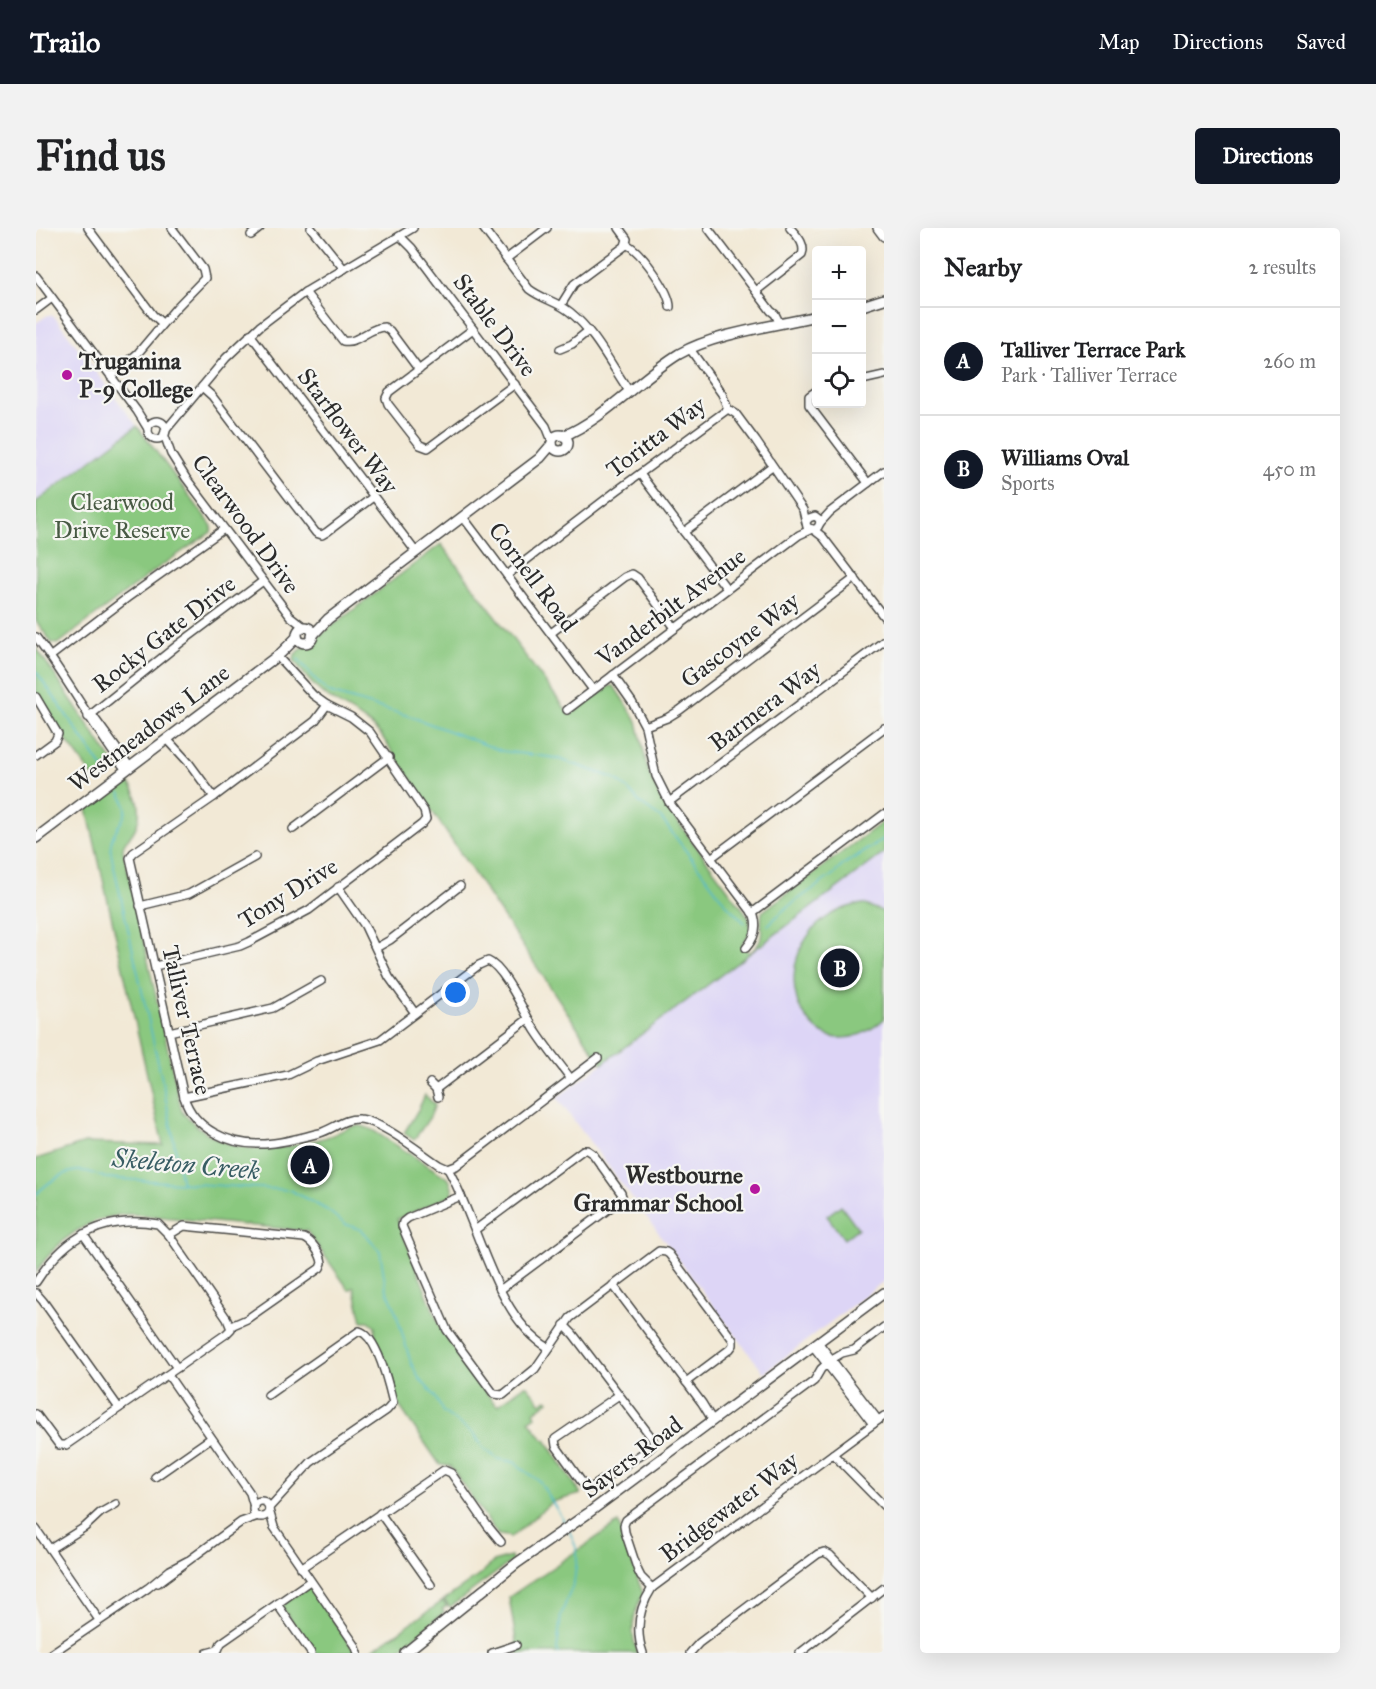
<!DOCTYPE html>
<html lang="en">
<head>
<meta charset="utf-8">
<style>
	body { margin:0; font-family:"IM FELL Great Primer",serif; background:#f2f2f2; color:#202124 }
	.controls { position:absolute; right:18px; top:18px; display:grid; overflow:hidden; border-radius:6px; box-shadow:0 6px 24px #0002 }
	.controls button { width:54px; height:54px; display:grid; place-items:center; padding:0; border:0; border-bottom:2px solid #e0e0e0; background:#fff; color:#202124; font:30px sans-serif }
	.you { position:absolute; left:420px; top:765px; width:21px; height:21px; margin:-15px; border:4px solid #fff; border-radius:50%; background:#1a73e8; box-shadow:0 0 0 9px #1a73e833 }
	.badge { display:grid; place-items:center; width:39px; height:39px; border-radius:50%; background:#111827; color:#fff; font-size:20px; font-weight:700 }
	.pin { position:absolute; translate:-50% -50%; border:3px solid #fff; box-shadow:0 2px 6px #0006 }
	.list { margin:0; padding:0; list-style:none }
	h2 { display:flex; justify-content:space-between; align-items:center; height:78px; margin:0; padding:0 24px; font-size:26px }
	h2 small { font-size:20px; font-weight:400; color:#757577 }
	.list li { display:grid; grid-template-columns:39px 1fr auto; gap:18px; align-items:center; box-sizing:border-box; height:108px; padding:0 24px; border-top:2px solid #e0e0e0 }
	.list b { display:block; font-size:22px; white-space:nowrap }
	.list p { margin:0; font-size:20px; white-space:nowrap; color:#757577 }
	.list em { font-size:20px; font-style:normal; color:#757577 }
	.icon { flex:none; width:33px; height:33px; fill:none; stroke:currentColor; stroke-width:2; stroke-linecap:round; stroke-linejoin:round }
	.map { position:relative; flex:none; width:848px; height:1425px; overflow:hidden; border-radius:6px }
	header { display:flex; align-items:center; gap:36px; box-sizing:border-box; height:84px; padding:0 30px; background:#111827; color:#fff }
	header strong { font-size:28px }
	nav { display:flex; gap:33px; margin-inline-start:auto; font-size:21px }
	.intro { display:flex; align-items:center; justify-content:space-between; box-sizing:border-box; height:144px; padding:0 36px }
	h1 { margin:0; font-size:42px }
	.button { padding:15px 27px; border-radius:6px; background:#111827; color:#fff; font-size:21px; font-weight:700 }
	main { display:flex; gap:36px; padding:0 36px }
	aside { flex:1; background:#fff; border-radius:6px; box-shadow:0 6px 24px #0002 }
	.map>svg:first-child { display:block }
</style>
</head>
<body>
<header>
<strong>Trailo</strong>
<nav><a>Map</a><a>Directions</a><a>Saved</a></nav>
</header>
<div class="intro"><h1>Find us</h1><a class="button">Directions</a></div>
<main>
<div class="map">
<svg width="848" height="1425" viewBox="0 0 848 1425">
	<rect width="100%" height="100%" fill="#f6f6f2"/>
	<filter id="ink" filterUnits="userSpaceOnUse"><feTurbulence type="fractalNoise" baseFrequency=".0167" numOctaves="2"/><feDisplacementMap in="SourceGraphic" scale="12" xChannelSelector="R" yChannelSelector="G"/><feConvolveMatrix kernelMatrix="1 2 1 2 8 2 1 2 1" color-interpolation-filters="sRGB"/></filter>
	<filter id="wash" filterUnits="userSpaceOnUse"><feTurbulence type="fractalNoise" baseFrequency=".008" numOctaves="4" result="noise"/><feDisplacementMap in="SourceGraphic" scale="24" xChannelSelector="R" yChannelSelector="G"/><feGaussianBlur stdDeviation="1.35" result="paint"/><feColorMatrix in="noise" values="0 0 0 0 0 0 0 0 0 0 0 0 0 0 0 0 0 1.4 0 .05"/><feComposite in="paint" operator="in"/></filter>
	<g filter="url(#wash)">
		<rect width="100%" height="100%" fill="#f2e9d6"/>
		<g fill="#ddd5f6">
			<polygon points="12,87 18,88 101,198 0,274 0,95"/>
			<polygon points="848,625 848,1053 728,1145 521,870"/>
		</g>
		<g fill="#8ac87f" stroke="#5a7a55" stroke-width="1.5">
			<polygon points="101,198 176,298 175,304 119,342 22,416 16,415 0,393 0,274"/>
			<path d="M405 316 534 487 574 458H578L601 493 612 543 624 570 712 688C717 699 714 708 706 716L713 725C732 711 723 702 726 684L848 593V625L566 836 345 507C327 487 310 483 290 468 277 459 267 445 258 432L259 426Z"/>
			<polygon points="0,419 79,537 78,540 60,553 30,512 0,463"/>
			<path d="M91 552C103 568 109 587 96 606 91 612 87 614 87 622L146 884C188 930 236 926 291 909 310 903 316 891 338 903L413 951 417 963 416 967 361 991 406 1104 459 1176 462 1177 488 1158H491L505 1175 511 1171 513 1173 498 1184 500 1188 493 1193 507 1211 510 1212 545 1266 516 1274 474 1310 472 1308 462 1307 414 1238 404 1237 362 1176 349 1132 339 1112V1098L333 1093H326L318 1059 313 1062 271 1003 96 986C56 987 21 1010 0 1045V931L49 915 127 917 51 581Z"/>
			<path d="M827 676 848 684V791C825 812 793 820 772 792 768 786 763 780 761 772 748 726 780 681 827 676Z"/>
			<polygon points="389,867 399,877 394,889 378,912 368,905 382,882"/>
			<polygon points="805,977 822,1000 808,1011 791,988"/>
			<path d="M582 1295 607 1366C597 1384 593 1406 602 1425H482L473 1369Z"/>
			<polygon points="475,1329 476,1333 414,1379 408,1372 445,1346 457,1334"/>
			<polygon points="270,1359 275,1360 320,1425 277,1425 246,1379 250,1374"/>
			<polygon points="407,1373 411,1378 406,1381 408,1384 359,1425 333,1424"/>
		</g>
		<g fill="none" stroke-linecap="round" stroke-linejoin="round">
			<g stroke="#50bacd" stroke-width="1.5">
				<polyline points="262,431 285,458 294,465 373,488 466,523 520,530 578,550 591,560 605,576 625,590 691,677 709,695"/>
				<polyline points="0,443 71,546"/>
				<path d="M84 565C100 590 79 593 75 615 74 619 75 625 76 630L127 856 146 956"/>
				<polyline points="732,697 750,680 798,646 808,636 848,611"/>
				<path d="M0 967C10 955 31 941 47 943 54 943 63 948 70 950L254 962 291 982 309 996 326 1002 344 1023 350 1060 358 1078 375 1135 383 1150 398 1167 407 1184 438 1206 447 1220 462 1231 478 1234 504 1254 529 1295"/>
				<polyline points="523,1425 521,1422 525,1387 538,1354 541,1331 541,1322 533,1302"/>
			</g>
		</g>
	</g>
	<g filter="url(#ink)">
		<g fill="none" stroke-linecap="round" stroke-linejoin="round">
			<g stroke="#494845" stroke-width="10">
				<g id="street">
					<polyline points="52,0 117,87 126,95"/>
					<polyline points="275,0 308,41"/>
					<path d="M447 0 493 61C506 71 522 74 534 84 560 105 575 137 593 163"/>
					<polyline points="672,0 735,83 739,86 744,96"/>
					<polyline points="215,7 224,0"/>
					<polyline points="365,9 376,20 510,198 516,213"/>
					<path d="M590 16C605 23 634 63 634 79"/>
					<polyline points="470,31 511,0"/>
					<polyline points="0,48 101,183 112,201"/>
					<path d="M720 63 766 27C770 16 761 8 754 0"/>
					<path d="M269 64 307 113C322 116 333 99 348 99L354 103 383 142"/>
					<polyline points="525,77 538,56 589,18 591,11 583,0"/>
					<polyline points="0,82 16,70"/>
					<polyline points="437,101 353,164 350,170 352,176 384,217 392,220 479,156"/>
					<polyline points="214,106 380,324"/>
					<polyline points="524,121 536,116 552,103"/>
					<polyline points="654,121 686,166 692,181"/>
					<polyline points="75,149 102,125 140,80 169,50 167,41 136,0"/>
					<polyline points="826,152 848,147"/>
					<polyline points="166,159 176,168 280,305 286,307 291,304 337,269"/>
					<polyline points="780,163 773,168 773,177 832,255"/>
					<circle cx="121" cy="202" r="9"/>
					<polyline points="129,203 190,130 224,98 269,64 377,0"/>
					<polyline points="128,206 135,226 150,250 254,388 268,399"/>
					<polyline points="604,246 691,361"/>
					<polyline points="427,289 557,462"/>
					<polyline points="784,295 794,284 848,243"/>
					<polyline points="778,302 787,309 848,389"/>
					<polyline points="648,304 736,238"/>
					<polyline points="471,347 579,264 692,181 700,186 720,213 767,282 771,299 778,302 782,299 784,295 783,291 779,288 773,290 770,294"/>
					<polyline points="515,405 589,349 596,346 602,350 639,400"/>
					<path d="M0 409C32 451 57 499 90 542"/>
					<polyline points="15,428 91,370 188,301"/>
					<path d="M577 447 596 474 609 498 620 548 633 574 718 687C722 700 719 710 710 720"/>
					<polyline points="0,469 22,506 19,513 0,527"/>
					<path d="M291 477 279 493 178 569 97 625 94 630 148 869C158 901 193 917 225 916 244 916 266 909 284 905 297 901 309 890 323 891 344 892 385 925 403 937L412 941 420 938 562 830"/>
					<polyline points="531,482 763,307 776,301"/>
					<polyline points="57,488 94,539"/>
					<polyline points="52,489 143,416 227,353"/>
					<polyline points="609,498 631,490 644,482 819,350"/>
					<polyline points="131,511 153,535 178,569"/>
					<polyline points="633,574 848,413"/>
					<polyline points="257,601 353,529"/>
					<polyline points="675,630 848,500"/>
					<polyline points="302,659 329,698 353,749 379,785"/>
					<polyline points="104,678 153,666 219,629"/>
					<polyline points="716,685 848,586"/>
					<polyline points="340,720 354,712 424,658"/>
					<polyline points="119,738 204,718 213,714 273,682 386,596 390,591 388,583 334,504 315,489 291,477 277,467 241,428"/>
					<polyline points="133,804 237,780 285,753"/>
					<polyline points="394,855 400,861 402,869"/>
					<polyline points="400,861 492,791"/>
					<path d="M148 869 252 847 281 833 344 812 443 737 452 733C469 740 488 785 499 802 510 819 523 835 535 851"/>
					<path d="M412 941C442 993 459 1090 513 1120"/>
					<polyline points="425,968 372,990 367,994 366,998 411,1102 458,1166 467,1167 499,1141 534,1090 623,1023 630,1024 633,1026 697,1112 697,1117 694,1121 650,1154"/>
					<polyline points="439,1002 547,922 551,922 557,926 585,965 586,968 582,974 464,1062"/>
					<polyline points="47,1006 141,1140"/>
					<path d="M133 1007 148 998 268 1010C276 1013 285 1026 286 1035L284 1040 211 1091 195 1098"/>
					<path d="M0 1054C29 1008 68 986 122 996L133 1007 191 1091 195 1101 190 1106 30 1217H23L0 1186"/>
					<polyline points="577,1057 666,1175 677,1193"/>
					<polyline points="0,1065 7,1073 83,1180"/>
					<polyline points="528,1097 537,1106 616,1210 618,1216 613,1221 558,1258 550,1260 520,1218 519,1211 583,1167"/>
					<polyline points="782,1114 842,1192"/>
					<polyline points="777,1118 837,1196"/>
					<polyline points="132,1147 214,1265 218,1279"/>
					<path d="M232 1167 323 1103C341 1107 353 1158 357 1175L351 1182 275 1234 233 1280"/>
					<polyline points="797,1226 848,1278"/>
					<polyline points="119,1249 175,1210"/>
					<circle cx="225" cy="1281" r="8"/>
					<polyline points="233,1282 238,1299 319,1417 322,1425"/>
					<polyline points="344,1285 395,1357"/>
					<polyline points="0,1301 63,1392"/>
					<polyline points="14,1321 49,1299 64,1285 80,1276"/>
					<polyline points="265,1340 408,1242 415,1245 451,1297 465,1314"/>
					<polyline points="122,1355 205,1294 222,1288"/>
					<polyline points="616,1360 605,1349 602,1343 589,1304 588,1297 590,1292 778,1153 785,1141 796,1131 806,1125 818,1122 848,1099"/>
					<polyline points="241,1376 275,1425"/>
					<polyline points="16,1425 112,1360 134,1342 151,1333"/>
					<polyline points="171,1425 182,1422 185,1415 274,1353"/>
					<polyline points="456,1425 480,1417"/>
					<path d="M607 1425C599 1402 603 1380 616 1360L848 1188"/>
					<polyline points="654,1425 663,1415 782,1326 788,1324 794,1327 836,1370"/>
					<polyline points="764,1425 848,1360"/>
				</g>
			</g>
			<g stroke="#494845" stroke-width="12">
				<g id="secondary">
					<polyline points="842,0 848,8"/>
					<polyline points="826,78 848,71"/>
					<circle cx="524" cy="215" r="8"/>
					<path d="M527 208C567 192 605 149 643 126 680 105 739 98 780 88"/>
					<circle cx="269" cy="407" r="8"/>
					<polyline points="276,408 292,391 504,230 516,216"/>
					<polyline points="0,610 245,425 261,409"/>
					<polyline points="369,1425 481,1335 551,1286 848,1065"/>
				</g>
			</g>
			<use href="#street" stroke="#fff" stroke-width="7"/>
			<use href="#secondary" stroke="#fff" stroke-width="9"/>
		</g>
	</g>
	<g fill="#b5179e" stroke="#f6f6f2" stroke-width="2">
		<circle cx="31" cy="147" r="6"/>
		<circle cx="719" cy="961" r="6"/>
	</g>
	<g text-anchor="middle" stroke-width="4.5" stroke-linejoin="round" paint-order="stroke">
		<g font-size="24" fill="#2b2b2b" stroke="#f6f6f2">
			<text transform="translate(459 97) rotate(53)" y="8">Stable Drive</text>
			<text transform="translate(312 203) rotate(53)" y="8">Starflower Way</text>
			<text transform="translate(620 209) rotate(-37)" y="8">Toritta Way</text>
			<text transform="translate(210 296) rotate(54)" y="8">Clearwood Drive</text>
			<text transform="translate(497 349) rotate(53)" y="8">Cornell Road</text>
			<text transform="translate(635 379) rotate(-37)" y="8">Vanderbilt Avenue</text>
			<text transform="translate(128 406) rotate(-38)" y="8">Rocky Gate Drive</text>
			<text transform="translate(704 412) rotate(-37)" y="8">Gascoyne Way</text>
			<text transform="translate(729 478) rotate(-37)" y="8">Barmera Way</text>
			<text transform="translate(113 500) rotate(-37)" y="8">Westmeadows Lane</text>
			<text transform="translate(252 665) rotate(-32)" y="8">Tony Drive</text>
			<text transform="translate(151 792) rotate(77)" y="8">Talliver Terrace</text>
			<text transform="translate(596 1229) rotate(-37)" y="8">Sayers Road</text>
			<text transform="translate(693 1279) rotate(-37)" y="8">Bridgewater Way</text>
		</g>
		<g font-size="24" font-weight="bold" fill="#2b2b2b" stroke="#f6f6f2" text-anchor="start">
			<text x="43" y="141">Truganina<tspan x="43" dy="28">P-9 College</tspan></text>
			<text x="707" y="955" text-anchor="end">Westbourne<tspan x="707" dy="28">Grammar School</tspan></text>
		</g>
		<g font-size="24" fill="#485a44" stroke="#f6f6f2">
			<text x="86" y="282">Clearwood<tspan x="86" dy="28">Drive Reserve</tspan></text>
		</g>
		<g font-size="26" font-style="italic" fill="#385d64" stroke="#f6f6f2">
			<text transform="translate(150 936) rotate(5)" y="9">Skeleton Creek</text>
		</g>
	</g>
</svg>
<div class="controls">
<button>+</button>
<button>−</button>
<button><svg class="icon" aria-label="locate" viewBox="0 0 24 24"><circle cx="12" cy="12" r="6"/><path d="M12 2v4M12 18v4M2 12h4M18 12h4"/></svg></button>
</div>
<div class="you"></div>
<div class="pin badge" style="left:274px;top:937px">A</div>
<div class="pin badge" style="left:804px;top:740px">B</div>
</div>
<aside>
<h2>Nearby<small>2 results</small></h2>
<ul class="list">
<li><span class="badge">A</span><div><b>Talliver Terrace Park</b><p>Park · Talliver Terrace</p></div><em>260 m</em></li>
<li><span class="badge">B</span><div><b>Williams Oval</b><p>Sports</p></div><em>450 m</em></li>
</ul>
</aside>
</main>
</body>
</html>
